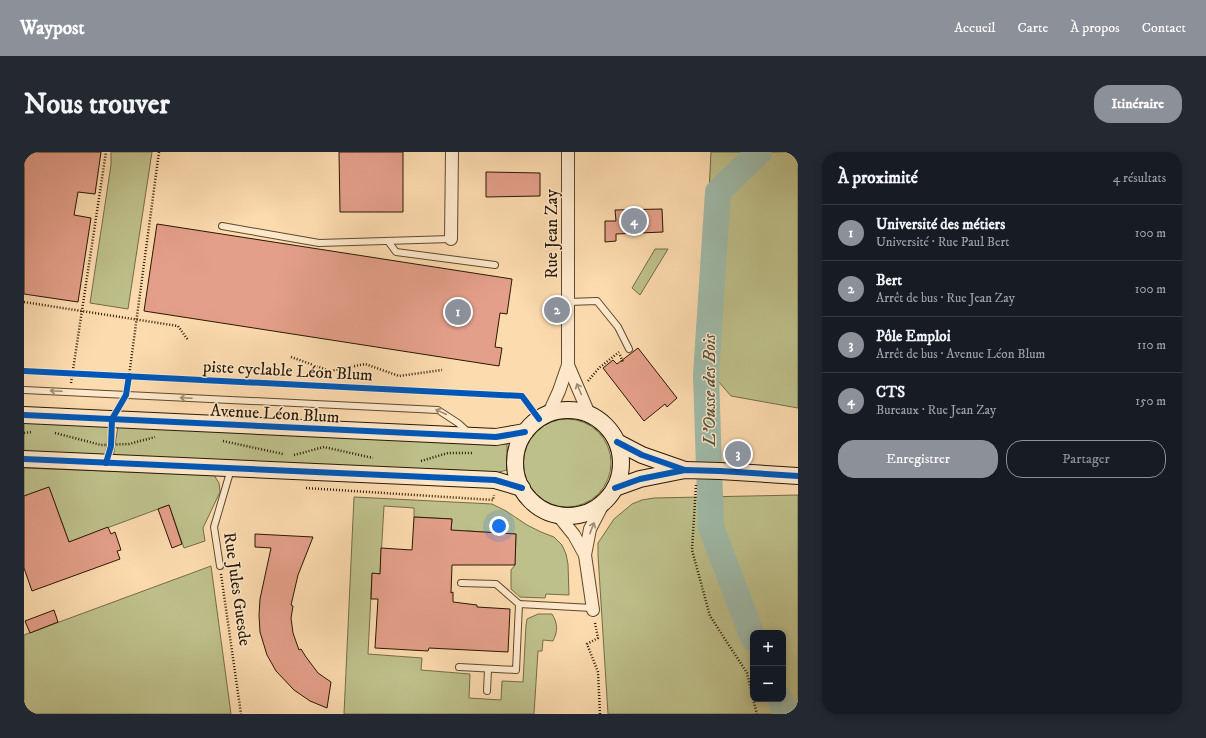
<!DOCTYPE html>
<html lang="fr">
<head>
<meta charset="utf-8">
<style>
	body { margin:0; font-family:"IM FELL DW Pica",serif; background:#242831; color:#f1f3f6 }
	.controls { position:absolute; right:12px; bottom:12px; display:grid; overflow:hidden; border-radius:8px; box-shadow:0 2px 10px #0003 }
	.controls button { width:36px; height:36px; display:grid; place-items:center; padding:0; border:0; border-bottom:1px solid #363941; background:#171b24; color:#f1f3f6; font:20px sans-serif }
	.you { position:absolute; left:475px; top:374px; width:14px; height:14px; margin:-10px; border:3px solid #fff; border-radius:50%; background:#1a73e8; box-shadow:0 0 0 6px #1a73e833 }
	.badge { display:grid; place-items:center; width:26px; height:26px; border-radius:50%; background:#8c9099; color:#fff; font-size:13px; font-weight:700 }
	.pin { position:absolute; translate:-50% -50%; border:2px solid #fff; box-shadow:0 1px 4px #0006 }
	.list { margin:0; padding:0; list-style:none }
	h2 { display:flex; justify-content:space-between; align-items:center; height:52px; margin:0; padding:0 16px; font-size:17px }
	h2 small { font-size:13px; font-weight:400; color:#9ea1a6 }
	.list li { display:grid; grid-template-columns:26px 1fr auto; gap:12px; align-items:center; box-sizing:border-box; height:56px; padding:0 16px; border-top:1px solid #363941 }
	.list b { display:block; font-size:15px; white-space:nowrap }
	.list p { margin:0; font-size:13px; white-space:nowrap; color:#9ea1a6 }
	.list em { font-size:13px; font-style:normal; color:#9ea1a6 }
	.actions { display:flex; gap:8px; padding:12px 16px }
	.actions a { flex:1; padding:9px 0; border:1px solid #8c9099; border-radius:16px; text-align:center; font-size:14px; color:#8c9099 }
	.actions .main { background:#8c9099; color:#fff }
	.map { position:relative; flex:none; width:774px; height:562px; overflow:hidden; border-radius:16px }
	header { display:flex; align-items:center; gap:24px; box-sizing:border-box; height:56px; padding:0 20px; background:#8c9099; color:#fff }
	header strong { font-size:19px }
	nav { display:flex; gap:22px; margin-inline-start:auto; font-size:14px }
	.intro { display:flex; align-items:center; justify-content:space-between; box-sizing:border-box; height:96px; padding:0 24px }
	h1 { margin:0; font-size:28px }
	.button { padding:10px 18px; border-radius:16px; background:#8c9099; color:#fff; font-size:14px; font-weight:700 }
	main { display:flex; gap:24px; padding:0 24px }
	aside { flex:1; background:#171b24; border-radius:16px; box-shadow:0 2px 10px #0003 }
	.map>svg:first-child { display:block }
</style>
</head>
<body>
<header>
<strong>Waypost</strong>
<nav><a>Accueil</a><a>Carte</a><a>À propos</a><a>Contact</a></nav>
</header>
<div class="intro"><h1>Nous trouver</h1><a class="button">Itinéraire</a></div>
<main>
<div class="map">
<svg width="774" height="562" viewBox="0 0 774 562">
	<rect width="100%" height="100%" fill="#fcdbaf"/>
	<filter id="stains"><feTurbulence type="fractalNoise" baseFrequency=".005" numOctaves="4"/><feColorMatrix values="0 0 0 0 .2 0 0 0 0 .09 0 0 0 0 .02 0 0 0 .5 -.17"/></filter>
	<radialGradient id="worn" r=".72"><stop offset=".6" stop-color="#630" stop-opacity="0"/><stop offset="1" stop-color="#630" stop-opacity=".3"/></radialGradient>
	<g fill="#bec08b" stroke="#746c46" fill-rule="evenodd">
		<polygon points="87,0 128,0 104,157 66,151 87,13"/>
		<polygon points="687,0 774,0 774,256 707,244 694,229 678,182"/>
		<polygon points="631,97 644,97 616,143 608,136"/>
		<circle cx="543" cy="311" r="44"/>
		<polygon points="0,270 86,274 81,304 0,300"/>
		<polygon points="94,274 483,292 483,318 475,320 475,323 89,306"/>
		<polygon points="0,316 190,323 195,331 196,340 179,376 181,389 160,396 145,353 45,390 25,335 0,344"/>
		<path d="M774 343V562H584L574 403V391L590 367 608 352 618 348 630 346ZM729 481H759V547H729Z"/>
		<path d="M330 345 468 352 482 359 503 373 517 380 530 385 538 393 542 402 544 412 545 443 522 442 521 446 496 445 487 437V418L491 413 492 382 444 379 427 381 428 367 390 365V356L360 354 356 422H348L344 502 398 506 397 518 446 522 445 546 477 548 478 529 499 530 502 473 503 467 514 462H528C534 472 534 479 529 489L519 488 518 499H514L510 562H320Z"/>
		<polygon points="187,414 207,562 0,562 0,483"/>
	</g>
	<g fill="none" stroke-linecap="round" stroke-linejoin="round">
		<g stroke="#9fbbaa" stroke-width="26">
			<polyline points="729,486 687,375 682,223 694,40 735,0"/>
			<polyline points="756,547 761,559 765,562"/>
		</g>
	</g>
	<g fill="#e49f8a" stroke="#2a1800">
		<polygon points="0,0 77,0 71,42 54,40 50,63 67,66 54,150 0,142"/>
		<polygon points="315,0 379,0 379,60 316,60"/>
		<polygon points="462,20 516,21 516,44 462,45"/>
		<polygon points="638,57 639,80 592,82 592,89 581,90 581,69 592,69 591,58"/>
		<polygon points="133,72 488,127 483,162 476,161 471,195 478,196 475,214 120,159"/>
		<polygon points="614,196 653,246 643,255 641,252 620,269 579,216 589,208 593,212"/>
		<polygon points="25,335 45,390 84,375 87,382 91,380 97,398 93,399 96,407 8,439 0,416 0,344"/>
		<polygon points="145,353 158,392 148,396 134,357"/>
		<polygon points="390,365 428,367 427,378 492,382 491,413 428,413 427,441 429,440 429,450 453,453 453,455 486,457 484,500 405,496 404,499 351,496 354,447 347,447 348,421 356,422 357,396 388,398"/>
		<polygon points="231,382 289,385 274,423 267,453 269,454 267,466 269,481 275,498 277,497 282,505 294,521 307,530 303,556 286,549 270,538 252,519 243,503 236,480 235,463 236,447 247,396 231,395"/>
		<polygon points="30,458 34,470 6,481 1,469"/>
	</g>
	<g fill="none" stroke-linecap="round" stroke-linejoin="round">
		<g stroke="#5e492c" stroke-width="8">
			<g id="lane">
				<polyline points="198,74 295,91 427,87"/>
				<polyline points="364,89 372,100 471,113"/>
				<polyline points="544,150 573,149 594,175 605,197"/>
				<polyline points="0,238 414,258 434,271 445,281"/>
				<polyline points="196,414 190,375 207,317"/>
				<polyline points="437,431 472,432 495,452 568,456"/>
				<polyline points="435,515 492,518 495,452"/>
				<polyline points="463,539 464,517"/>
			</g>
		</g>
		<g stroke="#5e492c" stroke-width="14">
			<g id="street">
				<polyline points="427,87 428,0"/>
				<polyline points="544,213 565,262"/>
				<polyline points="525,261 535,239 544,213 544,0"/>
				<polyline points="533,362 550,383 561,403"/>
				<polyline points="569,458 561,403 566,377 580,350"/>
			</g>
		</g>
		<g stroke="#2a1800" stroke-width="18">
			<g id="secondary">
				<circle cx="544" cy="311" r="53"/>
				<polyline points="0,263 472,285 501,280"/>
				<polyline points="593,290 618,303 661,318"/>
				<polyline points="0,307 471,328 498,336"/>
				<polyline points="591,336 616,327 661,318 696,319 774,324"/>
			</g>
		</g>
		<g stroke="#2a1800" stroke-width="2.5" stroke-dasharray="1 2" stroke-linecap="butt">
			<polyline points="0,150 154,174 164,188"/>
			<polyline points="596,203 599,210"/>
			<polyline points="267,205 306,219 341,212 375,224 418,218"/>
			<polyline points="105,224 135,0"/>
			<polyline points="564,229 575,216 595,200"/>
			<polyline points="47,231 82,0"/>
			<polyline points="0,281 8,280"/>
			<polyline points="31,281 77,293 105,292 131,285"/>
			<polyline points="199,289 259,302"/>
			<polyline points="270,303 300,295 349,306"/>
			<polyline points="397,309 424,301 449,301"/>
			<polyline points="672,333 668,398 686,464 723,521 729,546"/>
			<polyline points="282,336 469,348 470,343"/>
			<polyline points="197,422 217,562"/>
			<polyline points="571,471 574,486 563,492 574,520 576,562"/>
			<polyline points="729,547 733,562"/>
		</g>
		<use href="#lane" stroke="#fde8cb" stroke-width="6"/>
		<use href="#street" stroke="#fde8cb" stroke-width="12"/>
		<use href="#secondary" stroke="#fde8cb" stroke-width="16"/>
		<g stroke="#fde8cb" stroke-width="8">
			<g id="cycleway">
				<polyline points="0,219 498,244 515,267"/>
				<polyline points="0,263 472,285 501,280"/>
				<polyline points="593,290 618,303 661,318"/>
				<polyline points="0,307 471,328 498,336"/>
				<polyline points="82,311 87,294 88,267 102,243 105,224"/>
				<polyline points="591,336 616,327 661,318 696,319 774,324"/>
			</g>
		</g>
		<use href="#cycleway" stroke="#0057b8" stroke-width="6"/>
	</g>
	<defs><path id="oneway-shaft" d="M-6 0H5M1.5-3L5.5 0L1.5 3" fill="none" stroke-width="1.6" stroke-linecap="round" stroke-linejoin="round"/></defs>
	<g stroke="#9e8a70">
		<use href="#oneway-shaft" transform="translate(555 237) rotate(-113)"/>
		<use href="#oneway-shaft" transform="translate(32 239) rotate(-177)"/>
		<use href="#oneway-shaft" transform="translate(162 246) rotate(-177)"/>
		<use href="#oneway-shaft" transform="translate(417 260) rotate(-155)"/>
		<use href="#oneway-shaft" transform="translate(568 376) rotate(-69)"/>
	</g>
	<g text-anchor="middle" stroke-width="3" stroke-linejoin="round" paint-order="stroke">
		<g font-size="17" fill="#2a1800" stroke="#fde8cb">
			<text transform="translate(527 82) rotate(-90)" y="6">Rue Jean Zay</text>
			<text transform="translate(264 218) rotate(3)" y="6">piste cyclable Léon Blum</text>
			<text transform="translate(251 261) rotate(3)" y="6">Avenue Léon Blum</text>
			<text transform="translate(214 437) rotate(82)" y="6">Rue Jules Guesde</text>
		</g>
		<g font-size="18" font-style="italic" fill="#53513c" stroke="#fde8cb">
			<text transform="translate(685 238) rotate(-90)" y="6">L'Ousse des Bois</text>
		</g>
	</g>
	<rect width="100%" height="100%" filter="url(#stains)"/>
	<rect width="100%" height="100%" fill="url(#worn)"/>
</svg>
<div class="controls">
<button>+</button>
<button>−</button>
</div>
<div class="you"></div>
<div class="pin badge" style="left:434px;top:160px">1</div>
<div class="pin badge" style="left:533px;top:158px">2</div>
<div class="pin badge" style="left:714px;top:302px">3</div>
<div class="pin badge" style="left:610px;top:69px">4</div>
</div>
<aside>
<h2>À proximité<small>4 résultats</small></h2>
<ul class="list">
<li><span class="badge">1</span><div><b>Université des métiers</b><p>Université · Rue Paul Bert</p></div><em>100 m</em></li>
<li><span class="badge">2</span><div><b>Bert</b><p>Arrêt de bus · Rue Jean Zay</p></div><em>100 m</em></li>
<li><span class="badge">3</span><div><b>Pôle Emploi</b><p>Arrêt de bus · Avenue Léon Blum</p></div><em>110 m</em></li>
<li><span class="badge">4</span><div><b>CTS</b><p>Bureaux · Rue Jean Zay</p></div><em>150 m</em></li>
</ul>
<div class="actions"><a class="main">Enregistrer</a><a>Partager</a></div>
</aside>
</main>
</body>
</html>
